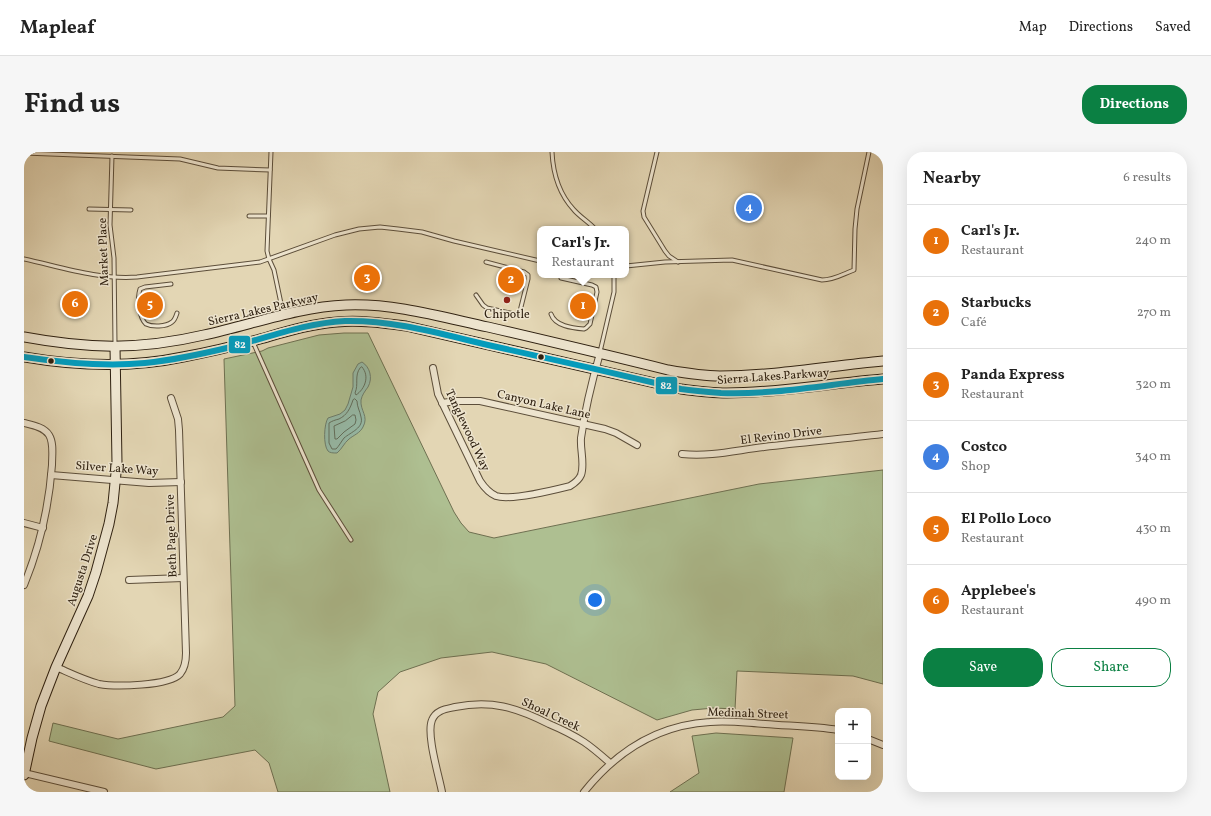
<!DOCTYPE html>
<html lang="en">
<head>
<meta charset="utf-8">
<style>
	body { margin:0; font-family:Vollkorn,serif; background:#f6f6f6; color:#222 }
	.controls { position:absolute; right:12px; bottom:12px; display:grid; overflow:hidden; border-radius:8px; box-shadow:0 4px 16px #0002 }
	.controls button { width:36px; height:36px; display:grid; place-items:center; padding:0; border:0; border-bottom:1px solid #e0e0e0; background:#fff; color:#222; font:20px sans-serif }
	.you { position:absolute; left:571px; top:448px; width:14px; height:14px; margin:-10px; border:3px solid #fff; border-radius:50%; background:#1a73e8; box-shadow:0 0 0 6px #1a73e833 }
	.badge { display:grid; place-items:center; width:26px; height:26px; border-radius:50%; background:#0b8043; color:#fff; font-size:13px; font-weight:700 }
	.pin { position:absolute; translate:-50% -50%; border:2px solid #fff; box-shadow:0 1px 4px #0006 }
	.popup { position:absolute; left:513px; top:74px; width:92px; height:52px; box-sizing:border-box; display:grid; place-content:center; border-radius:8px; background:#fff; filter:drop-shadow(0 1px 3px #0005); font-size:13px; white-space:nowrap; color:#767676 }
	.popup b { font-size:15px; color:#222 }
	.popup::after { content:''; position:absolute; left:50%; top:100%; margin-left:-8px; border:8px solid transparent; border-top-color:#fff }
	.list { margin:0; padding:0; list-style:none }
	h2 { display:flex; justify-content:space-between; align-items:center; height:52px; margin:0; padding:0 16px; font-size:17px }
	h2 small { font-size:13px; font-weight:400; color:#767676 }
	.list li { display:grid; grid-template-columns:26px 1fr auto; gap:12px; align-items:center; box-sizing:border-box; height:72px; padding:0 16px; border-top:1px solid #e0e0e0 }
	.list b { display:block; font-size:15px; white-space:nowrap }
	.list p { margin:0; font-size:13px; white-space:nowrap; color:#767676 }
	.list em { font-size:13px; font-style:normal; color:#767676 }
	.actions { display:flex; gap:8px; padding:12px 16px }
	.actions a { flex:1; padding:9px 0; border:1px solid #0b8043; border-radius:16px; text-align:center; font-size:14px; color:#0b8043 }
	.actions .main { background:#0b8043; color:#fff }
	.map { position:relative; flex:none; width:859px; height:640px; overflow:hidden; border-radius:16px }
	header { display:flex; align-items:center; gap:24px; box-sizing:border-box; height:56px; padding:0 20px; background:#fff; border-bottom:1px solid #e0e0e0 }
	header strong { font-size:19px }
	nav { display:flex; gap:22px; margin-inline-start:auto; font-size:14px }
	.intro { display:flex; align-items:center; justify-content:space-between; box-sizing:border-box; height:96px; padding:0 24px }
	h1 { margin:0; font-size:28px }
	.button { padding:10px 18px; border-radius:16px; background:#0b8043; color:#fff; font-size:14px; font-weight:700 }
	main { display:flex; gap:24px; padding:0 24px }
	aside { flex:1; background:#fff; border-radius:16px; box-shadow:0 4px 16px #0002 }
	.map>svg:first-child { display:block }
</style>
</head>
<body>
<header>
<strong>Mapleaf</strong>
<nav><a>Map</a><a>Directions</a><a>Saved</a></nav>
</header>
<div class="intro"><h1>Find us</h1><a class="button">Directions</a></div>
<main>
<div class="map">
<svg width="859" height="640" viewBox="0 0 859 640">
	<rect width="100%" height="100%" fill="#e3d6b4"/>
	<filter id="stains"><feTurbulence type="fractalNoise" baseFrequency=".005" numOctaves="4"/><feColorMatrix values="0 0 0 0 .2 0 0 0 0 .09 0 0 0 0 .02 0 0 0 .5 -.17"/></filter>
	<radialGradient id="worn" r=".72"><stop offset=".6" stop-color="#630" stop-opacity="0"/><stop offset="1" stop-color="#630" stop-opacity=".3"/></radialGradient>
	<g fill="#aebf91" stroke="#6e7051">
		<polygon points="320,181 344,181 430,360 437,371 445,380 470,386 735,332 859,318 859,532 829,524 713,519 711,557 690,556 668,558 633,568 522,512 468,500 417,506 376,520 354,540 349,562 366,640 254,640 245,611 231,598 132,617 25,589 29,571 94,587 199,565 211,554 200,207 238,199 244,196 295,183"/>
		<polygon points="692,581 769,586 760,640 646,640 675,621 668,584"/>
	</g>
	<path fill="#96baa7" stroke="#6d7d6b" d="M338 210C346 215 349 226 344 235 341 239 338 243 337 248 336 259 345 264 339 275 336 281 330 283 325 287 320 291 318 297 313 301 309 301 306 301 304 299 299 293 300 272 304 266L316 262 321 258 324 252 329 235V221L334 212Z"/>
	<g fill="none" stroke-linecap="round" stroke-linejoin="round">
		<g stroke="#626e5c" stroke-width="1">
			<path d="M338 215C346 224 341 237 332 243L331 241C335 232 330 224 336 216Z"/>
			<path d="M331 247 333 249C333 255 336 259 337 265 340 276 327 280 320 286 317 290 315 294 312 297H308L305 291V271C308 269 311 268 315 267 323 263 326 257 329 248Z"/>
			<polygon points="329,263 331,263 332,268 331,272 320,280 313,287 311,287 310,274 321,269"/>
		</g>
		<g stroke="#5c4e3a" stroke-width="5">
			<g id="lane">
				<polyline points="247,0 243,99 245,107 250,118 259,161"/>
				<path d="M528 0C529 21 535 42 550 58 556 65 565 70 571 77"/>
				<polyline points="633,0 619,59 620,65 641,99 645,104 654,110"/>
				<polyline points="0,1 156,7 194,16 246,18"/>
				<polyline points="88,4 86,73 90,106 91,192"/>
				<polyline points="65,57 107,58"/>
				<polyline points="225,64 244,64"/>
				<path d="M0 107C37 115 75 128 113 125L236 110 311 83 335 77 356 75 374 77 398 80 430 89 516 109"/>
				<path d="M602 114 641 110 708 108 798 128C810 128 819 122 830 118L831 77 833 57 845 0"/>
				<path d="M147 132 121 135 116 137C113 146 115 166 122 172 128 175 142 175 148 170 151 168 152 164 153 161"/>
				<polyline points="452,143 459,153 463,156 490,162 494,161 496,159 504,127 504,123 500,120 462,110"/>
				<path d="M527 162C531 174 548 176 560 177L562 176 566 172 573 140 572 135 568 133 537 126"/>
				<polyline points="229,190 295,338 327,388"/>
				<polyline points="576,200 590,140 590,123"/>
			</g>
		</g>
		<g stroke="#5c4e3a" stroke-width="8">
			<g id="street">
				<path d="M409 216 414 242 456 329C460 335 465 341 472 344 487 349 530 338 546 334 551 331 555 328 557 323 561 312 556 298 557 286 561 258 568 229 576 201"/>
				<polyline points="418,251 432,249 456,249 581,277 592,281 613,293"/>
				<path d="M0 271C8 273 20 275 25 283 30 291 28 303 28 313 25 354 16 394 0 433"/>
				<path d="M658 302C687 305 713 298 740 295 780 290 819 287 859 282"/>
				<polyline points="27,323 125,331 157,330"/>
				<polyline points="0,371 19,376"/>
				<polyline points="105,428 159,426"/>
				<path d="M32 515C46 521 60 528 75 532 91 535 145 534 156 522 161 516 162 508 162 501L155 278 154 267 147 246"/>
				<polyline points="844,587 859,593"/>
				<polyline points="0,621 80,640"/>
				<path d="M418 640C415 624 402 582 408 568 412 558 422 557 431 555 467 548 492 555 525 572 537 577 549 583 560 590 569 596 578 604 586 611"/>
				<path d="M560 640C592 600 634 573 686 570 704 568 723 571 741 572 765 574 790 574 814 578"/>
			</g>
		</g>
		<g stroke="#2f2111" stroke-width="11">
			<g id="secondary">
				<path d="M0 185C64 197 116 198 180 183 227 173 273 155 322 153 370 151 418 165 464 175 524 189 584 203 644 218 661 221 679 224 696 224 751 224 805 214 859 209"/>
				<path d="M0 205C52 214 107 216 159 205 185 200 211 194 236 187 261 180 286 172 313 170 336 168 359 171 382 174L657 237C672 239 687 241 703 241 755 241 807 231 859 227"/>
				<polyline points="0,623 8,586 17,554 32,515 64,444 72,420 85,372 89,351 93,311 91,195"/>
			</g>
		</g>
		<use href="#lane" stroke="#ede4ce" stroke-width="3"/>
		<use href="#street" stroke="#ede4ce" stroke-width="6"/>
		<use href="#secondary" stroke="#ede4ce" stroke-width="9"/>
		<g stroke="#ede4ce" stroke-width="9">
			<path id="bus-1" d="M0 205C40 211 80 215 121 211 150 208 178 202 207 195 245 185 282 171 321 169 370 168 417 182 464 193 528 207 593 222 657 237 670 239 683 240 697 241 751 243 805 232 859 227"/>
		</g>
		<use href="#bus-1" stroke="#059bbb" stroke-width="6"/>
	</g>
	<circle fill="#8f2418" stroke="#ede4ce" stroke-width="1.5" cx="483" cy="148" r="4"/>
	<g fill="#2f2111" stroke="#ede4ce" stroke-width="1.5">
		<circle cx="517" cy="205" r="3.5"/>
		<circle cx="27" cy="209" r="3.5"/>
	</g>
	<g text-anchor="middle" stroke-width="3" stroke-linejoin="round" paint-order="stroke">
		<g font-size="12" fill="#2f2111" stroke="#ede4ce">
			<text transform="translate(79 100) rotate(-92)" y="4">Market Place</text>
			<text transform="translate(239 157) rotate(-13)" y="4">Sierra Lakes Parkway</text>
			<text transform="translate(749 224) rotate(-4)" y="4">Sierra Lakes Parkway</text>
			<text transform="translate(520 252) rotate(13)" y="4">Canyon Lake Lane</text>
			<text transform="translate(444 278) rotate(65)" y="4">Tanglewood Way</text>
			<text transform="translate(757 283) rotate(-7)" y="4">El Revino Drive</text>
			<text transform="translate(93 316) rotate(4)" y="4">Silver Lake Way</text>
			<text transform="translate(147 384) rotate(-92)" y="4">Beth Page Drive</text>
			<text transform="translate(58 418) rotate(-72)" y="4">Augusta Drive</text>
			<text transform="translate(724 561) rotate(2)" y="4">Medinah Street</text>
			<text transform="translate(527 562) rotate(25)" y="4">Shoal Creek</text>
		</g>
		<g font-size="12" fill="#2f2111" stroke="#ede4ce">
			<text x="483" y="166">Chipotle</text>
		</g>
	</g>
	<g stroke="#ede4ce" stroke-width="1.5">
		<rect x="204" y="183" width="23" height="19" rx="4" fill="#059bbb"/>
		<rect x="631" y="224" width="23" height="19" rx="4" fill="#059bbb"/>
	</g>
	<g font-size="11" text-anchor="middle" font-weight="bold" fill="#fff">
		<text x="216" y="196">82</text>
		<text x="642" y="237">82</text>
	</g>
	<rect width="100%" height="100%" filter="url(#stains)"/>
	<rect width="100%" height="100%" fill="url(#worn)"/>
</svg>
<div class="controls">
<button>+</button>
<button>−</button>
</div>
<div class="you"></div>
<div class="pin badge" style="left:559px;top:154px;background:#e8710a">1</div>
<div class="popup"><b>Carl's Jr.</b>Restaurant</div>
<div class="pin badge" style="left:487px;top:128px;background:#e8710a">2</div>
<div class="pin badge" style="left:343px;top:126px;background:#e8710a">3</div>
<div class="pin badge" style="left:725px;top:56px;background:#3f7fe0">4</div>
<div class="pin badge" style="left:126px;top:153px;background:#e8710a">5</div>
<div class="pin badge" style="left:51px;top:152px;background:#e8710a">6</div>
</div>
<aside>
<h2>Nearby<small>6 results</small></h2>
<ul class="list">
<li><span class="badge" style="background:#e8710a">1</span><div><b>Carl's Jr.</b><p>Restaurant</p></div><em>240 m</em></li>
<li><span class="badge" style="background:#e8710a">2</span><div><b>Starbucks</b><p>Café</p></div><em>270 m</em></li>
<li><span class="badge" style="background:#e8710a">3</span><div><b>Panda Express</b><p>Restaurant</p></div><em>320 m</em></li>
<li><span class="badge" style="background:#3f7fe0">4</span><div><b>Costco</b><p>Shop</p></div><em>340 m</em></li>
<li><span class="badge" style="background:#e8710a">5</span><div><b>El Pollo Loco</b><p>Restaurant</p></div><em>430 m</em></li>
<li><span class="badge" style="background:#e8710a">6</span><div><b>Applebee's</b><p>Restaurant</p></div><em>490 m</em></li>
</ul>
<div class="actions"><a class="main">Save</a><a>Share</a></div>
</aside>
</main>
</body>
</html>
